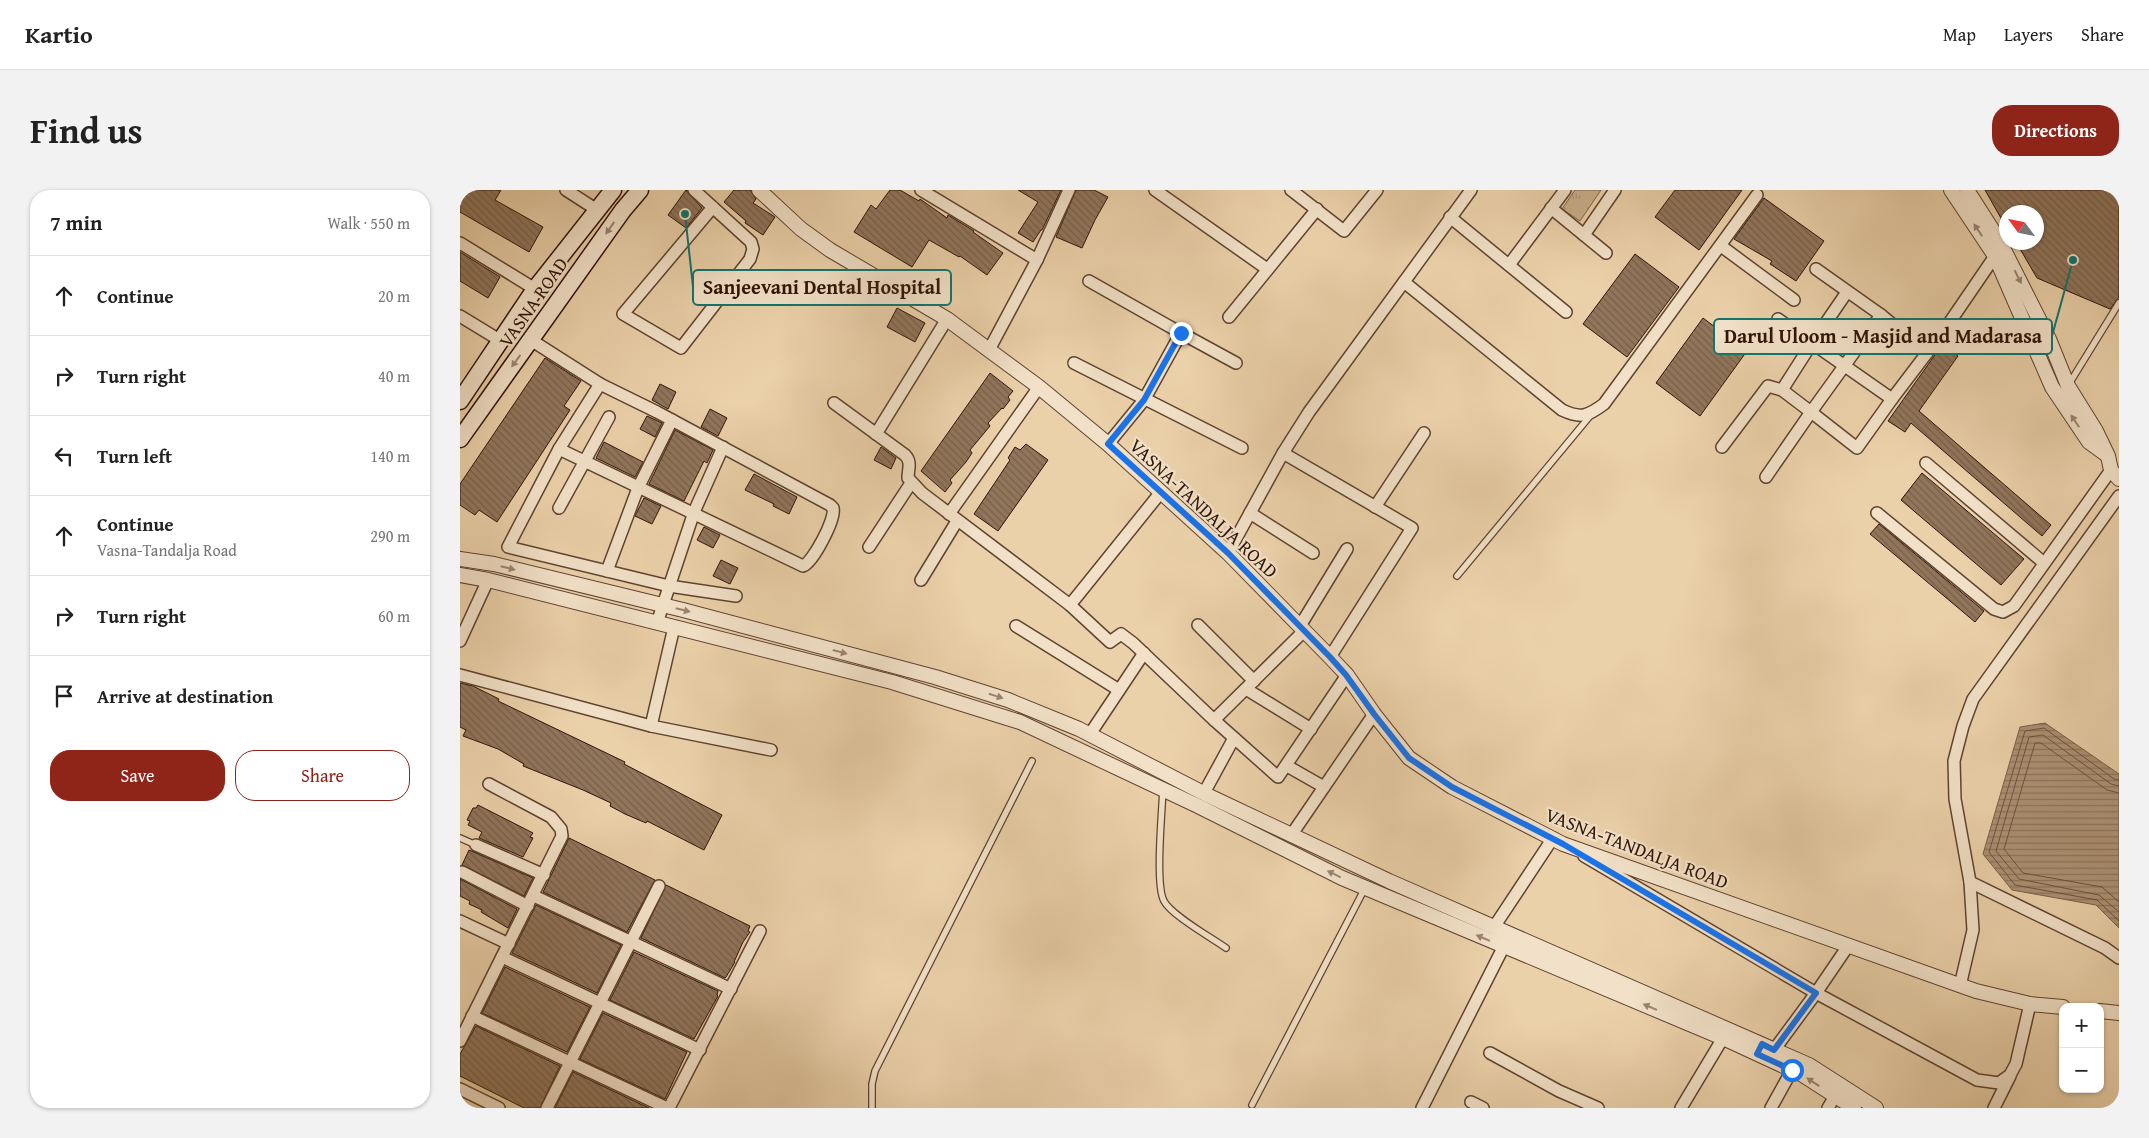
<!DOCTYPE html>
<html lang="en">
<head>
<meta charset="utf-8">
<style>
	body { margin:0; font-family:"Gentium Book Plus",serif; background:#f2f2f2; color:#222 }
	.controls { position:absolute; right:15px; bottom:15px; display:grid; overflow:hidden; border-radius:10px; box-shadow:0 1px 4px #0004 }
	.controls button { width:45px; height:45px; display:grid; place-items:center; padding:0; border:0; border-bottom:1px solid #e0e0e0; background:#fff; color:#222; font:25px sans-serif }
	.compass { position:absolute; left:1539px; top:15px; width:45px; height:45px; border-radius:50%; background:#fff; box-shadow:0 1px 4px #0004; rotate:303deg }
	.stop { position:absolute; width:15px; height:15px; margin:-11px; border:4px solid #1a73e8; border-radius:50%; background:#fff }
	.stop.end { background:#1a73e8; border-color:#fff; box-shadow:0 1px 5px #0008 }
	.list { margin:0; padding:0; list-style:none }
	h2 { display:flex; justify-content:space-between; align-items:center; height:65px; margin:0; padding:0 20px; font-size:21px }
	h2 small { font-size:16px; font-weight:400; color:#767676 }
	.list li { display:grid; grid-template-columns:32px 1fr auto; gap:15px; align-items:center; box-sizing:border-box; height:80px; padding:0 20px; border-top:1px solid #e0e0e0 }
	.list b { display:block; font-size:19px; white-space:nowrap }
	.list p { margin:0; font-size:16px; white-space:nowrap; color:#767676 }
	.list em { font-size:16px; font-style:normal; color:#767676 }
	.actions { display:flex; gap:10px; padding:15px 20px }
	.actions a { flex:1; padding:11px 0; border:1px solid #8f2418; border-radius:20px; text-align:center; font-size:18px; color:#8f2418 }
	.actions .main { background:#8f2418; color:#fff }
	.icon { flex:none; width:28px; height:28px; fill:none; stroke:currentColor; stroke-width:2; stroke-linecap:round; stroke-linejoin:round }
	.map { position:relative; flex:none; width:1659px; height:918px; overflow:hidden; border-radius:20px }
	header { display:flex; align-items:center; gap:30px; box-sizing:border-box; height:70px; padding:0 25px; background:#fff; border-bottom:1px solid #e0e0e0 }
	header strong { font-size:24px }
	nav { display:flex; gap:28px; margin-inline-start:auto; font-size:18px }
	.intro { display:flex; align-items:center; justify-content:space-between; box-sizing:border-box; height:120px; padding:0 30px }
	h1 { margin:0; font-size:35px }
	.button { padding:12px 22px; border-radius:20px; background:#8f2418; color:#fff; font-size:18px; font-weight:700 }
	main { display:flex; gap:30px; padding:0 30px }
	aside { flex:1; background:#fff; border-radius:20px; box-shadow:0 1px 4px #0004 }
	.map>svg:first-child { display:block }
</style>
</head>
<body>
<header>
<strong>Kartio</strong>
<nav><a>Map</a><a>Layers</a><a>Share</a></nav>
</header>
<div class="intro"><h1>Find us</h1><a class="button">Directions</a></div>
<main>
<aside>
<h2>7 min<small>Walk · 550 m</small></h2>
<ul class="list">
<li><svg class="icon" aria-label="ahead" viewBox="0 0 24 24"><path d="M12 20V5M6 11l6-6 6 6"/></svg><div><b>Continue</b></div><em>20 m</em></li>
<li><svg class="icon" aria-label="right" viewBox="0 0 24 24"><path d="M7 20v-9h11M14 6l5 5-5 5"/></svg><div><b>Turn right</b></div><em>40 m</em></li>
<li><svg class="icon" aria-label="left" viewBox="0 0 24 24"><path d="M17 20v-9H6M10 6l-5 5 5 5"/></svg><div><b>Turn left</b></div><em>140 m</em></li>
<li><svg class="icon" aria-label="ahead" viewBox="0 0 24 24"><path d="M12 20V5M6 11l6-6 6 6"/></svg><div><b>Continue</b><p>Vasna-Tandalja Road</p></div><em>290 m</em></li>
<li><svg class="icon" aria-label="right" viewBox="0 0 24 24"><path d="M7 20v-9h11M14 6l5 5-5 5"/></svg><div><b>Turn right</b></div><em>60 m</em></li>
<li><svg class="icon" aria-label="arrive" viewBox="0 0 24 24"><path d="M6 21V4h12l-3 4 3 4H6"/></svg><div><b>Arrive at destination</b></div></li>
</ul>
<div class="actions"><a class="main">Save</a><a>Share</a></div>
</aside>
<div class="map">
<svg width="1659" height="918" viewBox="0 0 1659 918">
	<defs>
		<pattern id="park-tufts" width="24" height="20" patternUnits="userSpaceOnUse" patternTransform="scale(1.25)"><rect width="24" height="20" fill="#cbb18e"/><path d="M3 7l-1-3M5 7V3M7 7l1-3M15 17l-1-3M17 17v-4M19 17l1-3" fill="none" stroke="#af9779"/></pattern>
		<pattern id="water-rules" width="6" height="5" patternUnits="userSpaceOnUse" patternTransform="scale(1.25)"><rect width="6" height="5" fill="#ab9173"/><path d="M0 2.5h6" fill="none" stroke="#8c755c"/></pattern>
		<pattern id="building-back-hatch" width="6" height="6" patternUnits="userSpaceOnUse" patternTransform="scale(1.25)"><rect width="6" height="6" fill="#91765c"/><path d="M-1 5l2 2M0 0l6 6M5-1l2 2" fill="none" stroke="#77604a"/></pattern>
	</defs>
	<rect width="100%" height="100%" fill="#ebd1aa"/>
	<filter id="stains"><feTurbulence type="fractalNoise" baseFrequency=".004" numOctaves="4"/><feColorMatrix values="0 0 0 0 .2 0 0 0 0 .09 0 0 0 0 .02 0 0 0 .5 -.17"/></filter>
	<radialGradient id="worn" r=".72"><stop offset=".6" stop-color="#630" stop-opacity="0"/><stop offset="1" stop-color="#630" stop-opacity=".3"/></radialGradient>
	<polygon fill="url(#park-tufts)" stroke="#7e624a" points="1115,0 1141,0 1120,31 1102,19"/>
	<polygon fill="url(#water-rules)" stroke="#7a5f48" points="1585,533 1659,584 1659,738 1636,715 1552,700 1523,664 1560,537"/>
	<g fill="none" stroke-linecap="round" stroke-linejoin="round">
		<g stroke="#6e523d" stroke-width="1">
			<polyline points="1659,590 1654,589 1584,538 1565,541 1529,662 1555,695 1637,710 1659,731"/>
			<polyline points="1659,596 1651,594 1583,545 1569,547 1536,661 1559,689 1639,705 1659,722"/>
			<polyline points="1659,603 1647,600 1581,553 1575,553 1544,659 1563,683 1642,697 1659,712"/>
		</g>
	</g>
	<g fill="url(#building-back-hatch)" stroke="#301407">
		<polygon points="0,0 41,0 35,10 83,37 69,62 0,22"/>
		<polygon points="226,0 242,18 226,38 208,25"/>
		<polygon points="274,0 290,0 296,9 293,13 315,27 303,45 285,33 286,31 264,12"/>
		<polygon points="430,0 440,0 459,11 460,9 487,28 488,25 514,41 513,42 543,63 527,85 500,66 499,67 469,50 452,77 394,42 411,15 416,19"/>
		<polygon points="558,0 601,0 582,40 581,40 573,52 558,43 578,12"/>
		<polygon points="616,0 634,0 648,7 635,30 622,58 596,47"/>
		<polygon points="1215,0 1282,0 1239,60 1195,27"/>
		<polygon points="1525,0 1659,0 1659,107 1650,119 1577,88 1556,52 1576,52 1576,22 1546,22 1546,37"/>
		<polygon points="1304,8 1364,51 1336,91 1310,74 1312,71 1274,49"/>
		<polygon points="0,62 40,87 28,108 0,91"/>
		<polygon points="1175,64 1219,97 1167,167 1123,134"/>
		<polygon points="437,118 465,133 455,152 427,137"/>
		<polygon points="1243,128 1287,161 1240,226 1196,193"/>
		<polygon points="1482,155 1498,166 1459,221 1591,335 1582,346 1451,233 1445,242 1428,231"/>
		<polygon points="85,168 121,191 104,216 110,220 37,332 19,320 15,325 0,315 0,294"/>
		<polygon points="530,183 553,201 548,207 550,210 543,219 542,218 528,233 530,236 510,260 512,263 506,272 490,290 492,293 485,302 461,281"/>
		<polygon points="200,194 216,202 208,219 192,210"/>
		<polygon points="250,219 267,228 258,246 241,237"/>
		<polygon points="187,226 202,233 195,247 180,239"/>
		<polygon points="215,240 253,260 247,273 244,271 224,311 189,294"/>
		<polygon points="144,252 183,272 175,287 136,268"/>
		<polygon points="566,254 588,270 538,341 514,324 550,270 548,268 555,257 560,260"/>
		<polygon points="421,257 436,268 431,279 414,270"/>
		<polygon points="1462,283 1564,369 1541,395 1441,310"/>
		<polygon points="294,284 337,307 329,324 313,316 314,314 285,300"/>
		<polygon points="184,308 201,316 192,334 175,326"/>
		<polygon points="1419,334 1524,421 1515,432 1410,344"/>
		<polygon points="244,337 260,345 253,358 237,350"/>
		<polygon points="261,370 278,378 270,394 253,386"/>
		<polygon points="0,493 13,496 39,509 38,511 165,572 164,574 262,625 244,660 187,631 186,633 165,624 150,616 151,613 123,600 63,576 64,574 38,559 3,546 6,540 0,537"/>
		<polygon points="18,615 73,643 70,647 73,648 63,667 19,648 22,642 8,635 10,631 7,630 13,618 16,618"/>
		<polygon points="109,648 195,690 167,742 83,702"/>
		<polygon points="9,660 73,688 64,706 2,675"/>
		<polygon points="0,689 57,719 48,738 21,722 22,720 9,714 10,711 0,706"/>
		<polygon points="206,695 290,736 288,741 290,742 283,752 274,772 275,772 266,787 265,788 181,748"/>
		<polygon points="76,715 161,755 137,803 52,763"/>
		<polygon points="174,762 258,801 257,805 258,806 234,849 150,810"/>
		<polygon points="45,777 130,817 107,862 22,823"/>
		<polygon points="143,823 227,862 205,909 120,869"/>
		<polygon points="16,836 100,876 80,918 64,918 0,886 0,864"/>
		<polygon points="113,882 189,918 95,918"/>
	</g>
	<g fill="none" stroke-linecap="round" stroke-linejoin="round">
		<g stroke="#5f4330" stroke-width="8">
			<g id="service">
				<polyline points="1609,194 1659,113"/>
				<polyline points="997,386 1130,226"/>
				<path d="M703 599C702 622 695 695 704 711 711 725 752 748 766 758"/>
				<polyline points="0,648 16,655"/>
				<polyline points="792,915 905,698"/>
				<polyline points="412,918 412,894 415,881 572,571"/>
			</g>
		</g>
		<g stroke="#5f4330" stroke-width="14">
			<g id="minor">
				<polyline points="106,0 137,20"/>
				<polyline points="234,0 291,52 293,59 290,69 221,158 163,124 253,17"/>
				<polyline points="461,0 577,70"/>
				<polyline points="695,0 807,79"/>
				<polyline points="831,0 884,41 917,0"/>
				<polyline points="1091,18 1146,63"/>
				<polyline points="990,27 1106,122"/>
				<polyline points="1124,45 1155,0"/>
				<polyline points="0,53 75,99"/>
				<polyline points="1261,56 1334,110"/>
				<polyline points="1049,75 1105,0"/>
				<polyline points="1356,79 1421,125 1467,163"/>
				<polyline points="629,91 721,143"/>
				<path d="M944 92 1102 220C1121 229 1128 226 1144 214L1297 5"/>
				<polyline points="0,126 41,151"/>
				<polyline points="769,127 857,19"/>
				<polyline points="1318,129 1352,153 1387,102"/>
				<path d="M71 150 140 194 197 222 370 315 373 318C376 329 353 372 343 376L99 259"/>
				<polyline points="529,160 577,70 609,0"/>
				<polyline points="614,173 782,258"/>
				<polyline points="140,194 99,259 48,357 209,396 276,406"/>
				<polyline points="1322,200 1351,222 1421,125"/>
				<path d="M374 213 445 265C452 272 448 279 448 288L462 303 610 415 650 452 661 444 673 453 754 530 844 441"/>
				<polyline points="416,244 487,129"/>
				<polyline points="648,254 684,210 721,143 776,173"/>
				<polyline points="1262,257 1308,196 1322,200 1352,153 1432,209 1483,142 1535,66"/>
				<polyline points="823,263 952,338 870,467"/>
				<polyline points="1466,273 1584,373"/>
				<polyline points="1306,287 1351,222 1397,258 1432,209"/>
				<polyline points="915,317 964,243"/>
				<polyline points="99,318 149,227"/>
				<polyline points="790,323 853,363"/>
				<polyline points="1417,323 1534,419 1543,422 1554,416 1651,280"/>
				<polyline points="489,324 579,197"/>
				<polyline points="409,357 451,293"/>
				<polyline points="768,363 823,263 849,222 1011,0"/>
				<polyline points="147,381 178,298 212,230"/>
				<polyline points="461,390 497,331"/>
				<polyline points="610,415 701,302"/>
				<polyline points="197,433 234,322 263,257"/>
				<polyline points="738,435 794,491"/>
				<polyline points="556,436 659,500"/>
				<polyline points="840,436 887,359"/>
				<polyline points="0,451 28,390"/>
				<polyline points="0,485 191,536 311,560"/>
				<polyline points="786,499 851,539"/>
				<polyline points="754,530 818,587 887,485"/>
				<polyline points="191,536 214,437"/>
				<polyline points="630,544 684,463"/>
				<polyline points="827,576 864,597"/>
				<polyline points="744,603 774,548"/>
				<polyline points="832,644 914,524"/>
				<polyline points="16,655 84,685"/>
				<polyline points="1124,666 1356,803 1517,890 1539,893 1550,885 1556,874 1570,814"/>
				<polyline points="2,682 68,716"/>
				<polyline points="1510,692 1645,758 1659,768"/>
				<polyline points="74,706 271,799"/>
				<polyline points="0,731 49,754"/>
				<polyline points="1034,737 1093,648"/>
				<polyline points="42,767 240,860"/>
				<polyline points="1500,796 1513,740 1510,692 1495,609 1494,571 1503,536 1513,509 1659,306"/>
				<polyline points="12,826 207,918"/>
				<polyline points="0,851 102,646 101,639 91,627 29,594"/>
				<polyline points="1314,860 1356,803 1388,756"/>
				<polyline points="1030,863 1099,901 1138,918"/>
				<polyline points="0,899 39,918"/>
				<polyline points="1011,912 1023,918"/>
				<polyline points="87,918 199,696"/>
				<polyline points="209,918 300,741"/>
				<polyline points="962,918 1044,756"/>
				<polyline points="1221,918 1263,848"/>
				<polyline points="1311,918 1332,880"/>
				<polyline points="1368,918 1375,906"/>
				<polyline points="1534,918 1550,886"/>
			</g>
		</g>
		<g stroke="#5f4330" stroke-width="16">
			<g id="tertiary">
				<polyline points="299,0 341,39 370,60 487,129 579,197 648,254 768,363 870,467 887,485 914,524 949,568 992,597 1103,654 1516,801 1570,814 1603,817"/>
				<polyline points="1491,0 1535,66 1592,197 1629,252 1647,265"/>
				<polyline points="1507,0 1539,50 1589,149 1608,196 1636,241 1648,266 1651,280 1659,289"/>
				<polyline points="0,369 34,374 223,420 475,487 548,510 619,539 749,606 929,691 1349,875 1416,918"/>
				<polyline points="0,385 28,390 432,492 560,532 738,616 882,688 1263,848 1343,885 1394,918"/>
				<polyline points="1640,821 1659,823"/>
			</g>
		</g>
		<g stroke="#301407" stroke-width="19">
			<g id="secondary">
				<polyline points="0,211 75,99 153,0"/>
				<polyline points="0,249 163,20 180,0"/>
			</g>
		</g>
		<use href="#service" stroke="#f2e1c8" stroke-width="5.5"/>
		<use href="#minor" stroke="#f2e1c8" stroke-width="11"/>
		<use href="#tertiary" stroke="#f2e1c8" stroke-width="14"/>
		<use href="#secondary" stroke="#f2e1c8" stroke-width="16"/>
	</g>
	<defs><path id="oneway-solid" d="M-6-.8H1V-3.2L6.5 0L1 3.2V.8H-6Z" transform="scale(1.25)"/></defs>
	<g fill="#9b8571">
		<use href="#oneway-solid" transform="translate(150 38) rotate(125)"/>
		<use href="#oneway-solid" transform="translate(1518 40) rotate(-124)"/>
		<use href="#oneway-solid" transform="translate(1558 87) rotate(63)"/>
		<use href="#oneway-solid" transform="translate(56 171) rotate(126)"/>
		<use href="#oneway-solid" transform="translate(1615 231) rotate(-124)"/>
		<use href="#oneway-solid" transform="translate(48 378) rotate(14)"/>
		<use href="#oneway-solid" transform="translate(223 420) rotate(14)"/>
		<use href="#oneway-solid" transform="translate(380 462) rotate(15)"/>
		<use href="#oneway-solid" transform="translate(536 506) rotate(18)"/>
		<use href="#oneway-solid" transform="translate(874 684) rotate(-154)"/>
		<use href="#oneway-solid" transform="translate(1023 748) rotate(-157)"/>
		<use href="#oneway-solid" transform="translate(1190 817) rotate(-157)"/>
		<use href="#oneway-solid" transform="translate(1353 892) rotate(-147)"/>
	</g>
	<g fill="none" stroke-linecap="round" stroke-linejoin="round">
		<polyline stroke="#1a73e8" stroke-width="6" points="721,143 684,210 648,254 768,363 870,467 886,485 914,524 949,568 992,597 1103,654 1356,803 1314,860 1302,854 1297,864 1332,880"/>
	</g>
	<g text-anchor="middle" stroke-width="4.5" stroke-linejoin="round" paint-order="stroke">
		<g font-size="19" fill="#301407" stroke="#f2e1c8">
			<text transform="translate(73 112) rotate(-55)" y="7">VASNA ROAD</text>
			<text transform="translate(744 318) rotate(43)" y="7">VASNA-TANDALJA ROAD</text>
			<text transform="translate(1177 658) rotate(21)" y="7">VASNA-TANDALJA ROAD</text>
		</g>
	</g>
	<path fill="none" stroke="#0f766e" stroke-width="2" d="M225 24L233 97M1613 70L1592 146"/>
	<g fill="#0f766e" stroke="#f2e1c8" stroke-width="2">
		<circle cx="225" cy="24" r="5"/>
		<circle cx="1613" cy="70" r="5"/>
	</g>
	<g fill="#f2e1c8" stroke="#0f766e" stroke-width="2">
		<rect x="233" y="80" width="258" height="35" rx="5"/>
		<rect x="1254" y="129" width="338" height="35" rx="5"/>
	</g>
	<g font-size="20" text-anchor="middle" font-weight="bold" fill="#301407">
		<text x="362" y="104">Sanjeevani Dental Hospital</text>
		<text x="1423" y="153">Darul Uloom - Masjid and Madarasa</text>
	</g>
	<rect width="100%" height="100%" filter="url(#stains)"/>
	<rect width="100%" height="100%" fill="url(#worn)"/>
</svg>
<div class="controls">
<button>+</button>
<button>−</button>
</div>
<svg class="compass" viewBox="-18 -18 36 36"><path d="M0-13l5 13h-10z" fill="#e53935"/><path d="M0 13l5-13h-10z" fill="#767676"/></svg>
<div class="stop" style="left:1332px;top:880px"></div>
<div class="stop end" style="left:721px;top:143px"></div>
</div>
</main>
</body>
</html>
